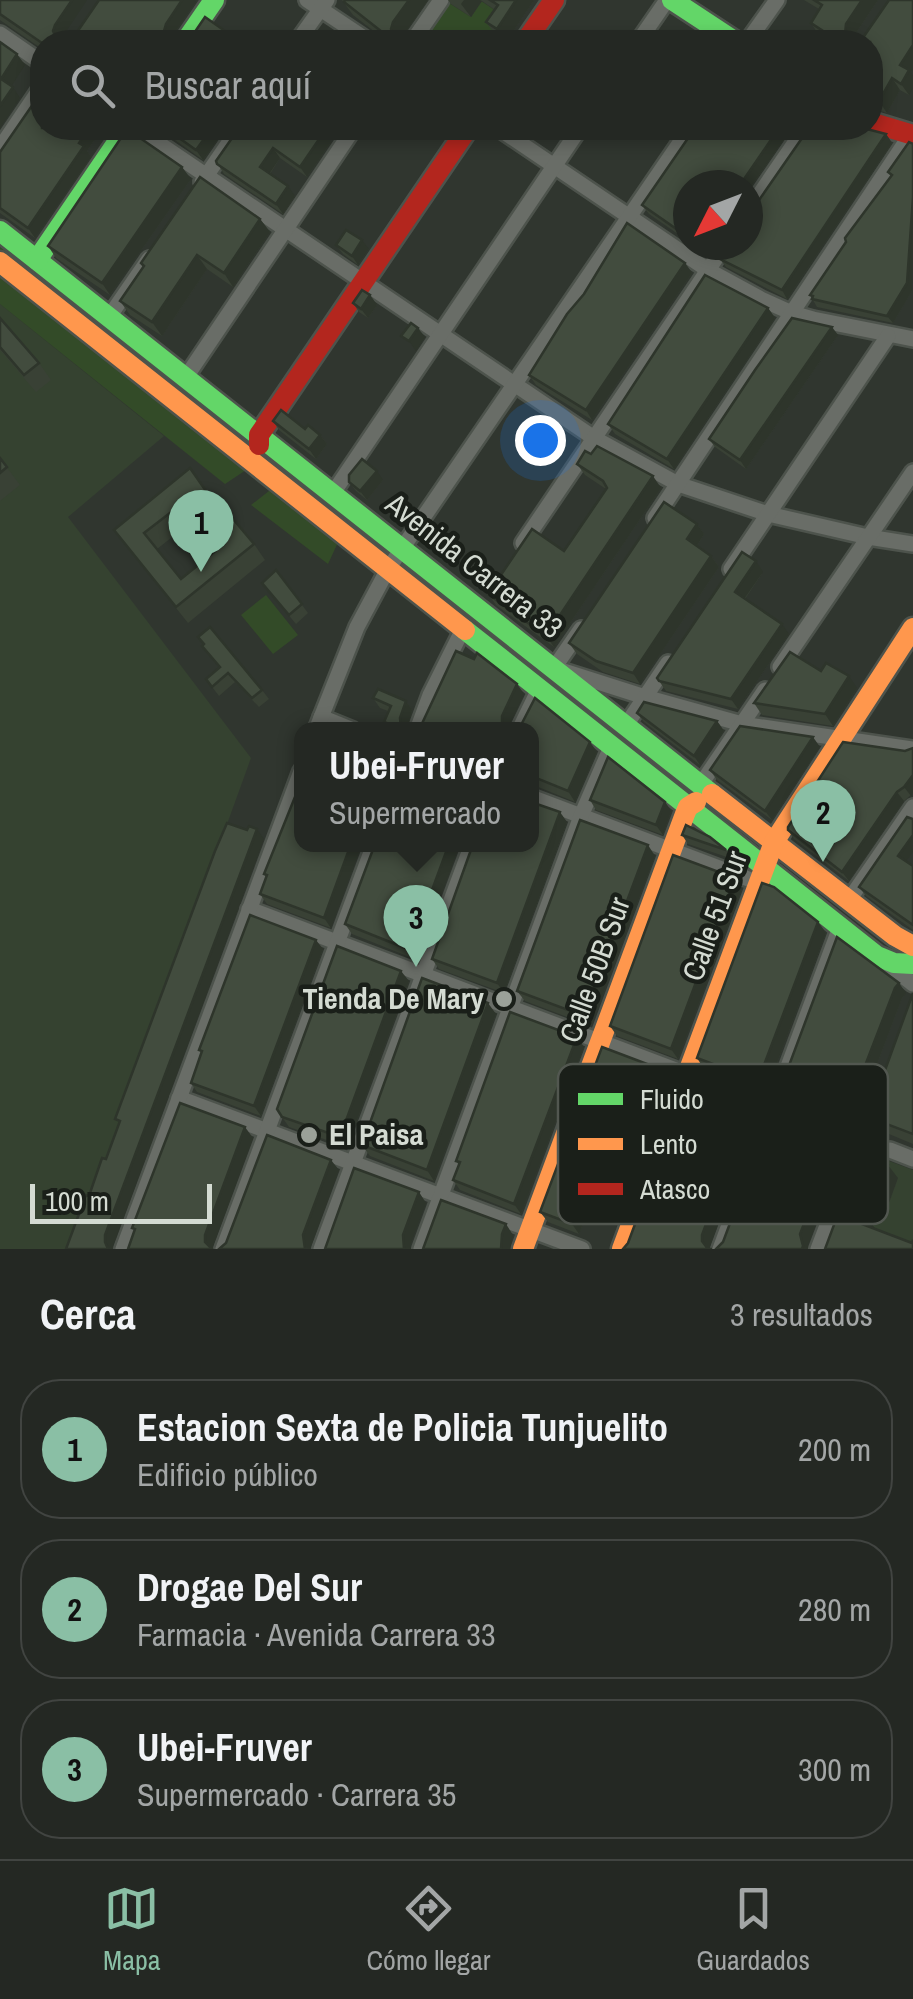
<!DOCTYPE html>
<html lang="es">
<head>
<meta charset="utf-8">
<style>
	body { margin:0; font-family:"Archivo Narrow",sans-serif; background:#2c302b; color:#f1f3f6 }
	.compass { position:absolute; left:673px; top:170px; width:90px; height:90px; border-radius:50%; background:#242823; box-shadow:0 5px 15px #0003; rotate:228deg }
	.scale { position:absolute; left:30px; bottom:25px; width:182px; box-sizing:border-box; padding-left:10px; border:5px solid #d4dbd2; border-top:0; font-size:28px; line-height:35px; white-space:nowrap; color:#d4dbd2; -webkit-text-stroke:8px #1a1f19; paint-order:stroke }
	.you { position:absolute; left:540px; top:440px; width:35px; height:35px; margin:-25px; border:8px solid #fff; border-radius:50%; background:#1a73e8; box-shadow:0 0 0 15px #1a73e833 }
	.badge { display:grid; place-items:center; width:65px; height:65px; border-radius:50%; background:#8abfa5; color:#111; font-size:32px; font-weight:700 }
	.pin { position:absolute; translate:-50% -82px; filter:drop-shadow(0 2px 5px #0008) }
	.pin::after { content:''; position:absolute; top:52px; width:35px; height:30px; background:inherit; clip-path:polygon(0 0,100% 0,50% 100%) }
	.popup { position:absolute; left:294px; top:722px; width:245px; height:130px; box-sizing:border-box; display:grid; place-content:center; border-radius:20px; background:#242823; filter:drop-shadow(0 2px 8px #0005); font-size:32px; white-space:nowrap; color:#a3a6a6 }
	.popup b { font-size:38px; color:#f1f3f6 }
	.popup::after { content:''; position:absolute; left:50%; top:100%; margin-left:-20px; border:20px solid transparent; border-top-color:#242823 }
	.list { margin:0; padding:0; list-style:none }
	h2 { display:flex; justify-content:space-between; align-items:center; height:130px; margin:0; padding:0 40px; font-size:42px }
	h2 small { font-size:32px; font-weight:400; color:#a3a6a6 }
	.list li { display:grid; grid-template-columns:65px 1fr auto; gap:30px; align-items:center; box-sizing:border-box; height:140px; margin:0 20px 20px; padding:0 20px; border:2px solid #414441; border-radius:40px }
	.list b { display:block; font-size:38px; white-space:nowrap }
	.list p { margin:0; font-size:32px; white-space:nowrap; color:#a3a6a6 }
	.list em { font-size:32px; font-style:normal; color:#a3a6a6 }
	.icon { flex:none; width:55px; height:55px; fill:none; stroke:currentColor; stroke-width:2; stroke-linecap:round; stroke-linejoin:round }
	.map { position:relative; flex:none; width:913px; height:1249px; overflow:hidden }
	.search { position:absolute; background:#242823; box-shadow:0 5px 15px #0003; left:30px; right:30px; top:30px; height:110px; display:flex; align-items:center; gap:25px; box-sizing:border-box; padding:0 35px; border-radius:40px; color:#a3a6a6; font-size:38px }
	.sheet { height:610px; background:#242823 }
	nav { display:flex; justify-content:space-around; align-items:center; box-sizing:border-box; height:140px; border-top:2px solid #414441; background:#242823; font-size:28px; color:#a3a6a6 }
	nav a { display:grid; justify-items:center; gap:5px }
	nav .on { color:#8abfa5 }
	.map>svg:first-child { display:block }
</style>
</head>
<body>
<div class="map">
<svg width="913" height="1249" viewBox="0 0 913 1249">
	<rect width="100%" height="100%" fill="#30362f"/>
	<g fill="#354230">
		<polygon points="0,304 164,436 68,517 251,758 73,1249 0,1249"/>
		<polygon points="865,1152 913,1170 913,1249 829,1249"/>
	</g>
	<g fill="#334b28">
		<polygon points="481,1 507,18 506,42 423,42 449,3 471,17"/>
		<polygon points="0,241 251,434 247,447 0,254"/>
		<polygon points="0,272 249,468 225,484 0,304"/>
		<polygon points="274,487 340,538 328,564 251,505"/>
		<polygon points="409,562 694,787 686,797 403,572"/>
		<polygon points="266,595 298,635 273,654 241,615"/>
	</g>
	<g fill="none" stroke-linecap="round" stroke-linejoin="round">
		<g stroke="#4d534c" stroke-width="20">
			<g id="street">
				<polyline points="307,0 370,42"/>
				<polyline points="0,34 42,63"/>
				<polyline points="297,42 327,0"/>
				<polyline points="412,42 441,0"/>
				<polyline points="638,42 667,0"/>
				<polyline points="747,42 777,0"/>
				<polyline points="136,128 594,438 678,484 768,514 868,537 913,544"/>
				<polyline points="498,128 708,270 761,299 792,313 813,319 913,339"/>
				<polyline points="0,148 42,86"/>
				<polyline points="202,182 239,128"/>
				<polyline points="748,211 805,128"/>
				<polyline points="109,317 149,259"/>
				<polyline points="186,377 354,128"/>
				<polyline points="333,493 580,128"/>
				<polyline points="655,518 911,134"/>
				<polyline points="523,543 725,245"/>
				<polyline points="731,569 888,336"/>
				<polyline points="581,629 554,668 645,697 742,724 913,749"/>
				<polyline points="780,667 913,472"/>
				<polyline points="321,717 353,730"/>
				<polyline points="626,725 668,663"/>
				<polyline points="316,730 357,627 388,569 690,128"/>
				<polyline points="417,730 430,695 463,629"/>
				<polyline points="519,730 539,689"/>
				<polyline points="701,784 765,690"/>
				<polyline points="531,797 759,883"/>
				<polyline points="849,900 913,807"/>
				<polyline points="249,909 859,1139"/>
				<polyline points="885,962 913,984"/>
				<polyline points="179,1098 582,1249"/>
				<polyline points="890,1150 913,1159"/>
				<polyline points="123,1249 301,771"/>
				<polyline points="223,1249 374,844"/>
				<polyline points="321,1249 472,844"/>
				<polyline points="421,1249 581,816 611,747"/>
				<polyline points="720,1249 840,927"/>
				<polyline points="818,1249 879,1090"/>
			</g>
		</g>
		<g stroke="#4d534c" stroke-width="25">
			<g id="fast">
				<polyline points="672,0 736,42"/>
				<polyline points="185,42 214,0"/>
				<polyline points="0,231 712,794"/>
				<polyline points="37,260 127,128"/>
				<polyline points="465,630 877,956 894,963 913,964"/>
			</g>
		</g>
		<g stroke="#4d534c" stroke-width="25">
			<g id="slow">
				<polyline points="0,262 465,630"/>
				<polyline points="712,794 895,936 913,946"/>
				<polyline points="523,1249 685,814 688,807 696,802"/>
				<polyline points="622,1249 774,842 913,628"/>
			</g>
		</g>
		<g stroke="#4d534c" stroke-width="25">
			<g id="jam">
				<polyline points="525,42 554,0"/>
				<polyline points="870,122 913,135"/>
				<polyline points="259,445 259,435 468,128"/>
			</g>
		</g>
		<use href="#street" stroke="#696d67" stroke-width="15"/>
		<use href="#fast" stroke="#63d668" stroke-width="20"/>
		<use href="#slow" stroke="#ff974d" stroke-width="20"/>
		<use href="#jam" stroke="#b3261e" stroke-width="20"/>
	</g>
	<g fill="#394135" fill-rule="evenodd">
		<polygon points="0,0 63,36 61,41 64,42 196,2 173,35 172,42 42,42 42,49 0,20"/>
		<polygon points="342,0 428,0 403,36 401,42 388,42 353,15"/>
		<polygon points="448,0 534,0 506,42 496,36 486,22 495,10 482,1 471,17 451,4"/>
		<polygon points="804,0 878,0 854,36 853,42 831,42 819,35 811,23 819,9"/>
		<polygon points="870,42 911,72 909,95 900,90 887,113 877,110 870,105"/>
		<polygon points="42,128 111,128 106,134 101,130 87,151 91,157 35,238 0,213 0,152"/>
		<polygon points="158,128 226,128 203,160"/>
		<polygon points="695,128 792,128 748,191 748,185 688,185 688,241 649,214 642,205"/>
		<polygon points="324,132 331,142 307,177 280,158 270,174 295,196 283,214 224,174 216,161"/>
		<polygon points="886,134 892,143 787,299 726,267 720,259"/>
		<polygon points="909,142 912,291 893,323 817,307 810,295 891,176 888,172"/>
		<polygon points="191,179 110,295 56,258 48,246"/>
		<polygon points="260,219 270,232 233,287 207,269 162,336 130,315 120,301 143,267 141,263"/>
		<polygon points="336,245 369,249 358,265 343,254"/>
		<polygon points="685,263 692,273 592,420 536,385 529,375"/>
		<polygon points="370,295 377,305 368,318 359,312 353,303"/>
		<polygon points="768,308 775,318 674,469 615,434 608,424"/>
		<polygon points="0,318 39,363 51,380 36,392 0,350"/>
		<polygon points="838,335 746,469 715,447 709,439"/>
		<polygon points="273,421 320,435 327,444 316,459 279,430"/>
		<polygon points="0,458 20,485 0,501"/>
		<polygon points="577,464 661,488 554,647 496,605 488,594 564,551 606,489 585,475"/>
		<path d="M190 468 215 504 254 544 265 560 188 623 114 530ZM204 512 201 515 223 545 181 579 157 549Z"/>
		<polygon points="383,480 367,500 356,491 349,482"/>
		<polygon points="697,524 704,534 697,546 711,556 719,567 640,684 603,672 577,654 569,643"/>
		<polygon points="276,570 308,613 296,624 262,583"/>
		<polygon points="763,572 745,599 789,634 738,709 666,691 657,678"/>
		<polygon points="198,637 262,690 269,699 259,707 235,682 219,696 206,679 219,667 202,646 204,645"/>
		<polygon points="857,688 833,726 762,715 754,703"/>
		<polygon points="373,698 406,701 412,710 407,730 389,730 384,722 388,711 380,708"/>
		<polygon points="637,713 717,721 724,731 700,765 644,722"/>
		<polygon points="531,730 597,752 575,802 531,784"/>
		<polygon points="820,747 772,820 717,780 710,770"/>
		<polygon points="913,748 913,793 904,801 849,881 794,839 788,830"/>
		<polygon points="590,800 665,802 671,811 663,835 596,810"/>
		<polygon points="567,822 504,993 439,969 432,959"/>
		<polygon points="682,835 726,850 733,859 688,844"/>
		<polygon points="279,838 331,928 267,904 260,894 266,877 264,874"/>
		<polygon points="375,844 417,960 352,934 345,924"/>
		<polygon points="655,856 591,1026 525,1001 517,991"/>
		<polygon points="906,861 913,866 913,930 866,896 859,887"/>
		<polygon points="742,889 678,1059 617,1036 610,1026"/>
		<polygon points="818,922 826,933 766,1092 704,1069 697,1058"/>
		<polygon points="323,949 261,1116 197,1092 191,1083 202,1053 199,1050"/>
		<polygon points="409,981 347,1147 289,1127 282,1117"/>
		<polygon points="906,993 902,998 854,1125 805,1107 802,1103 788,1098 781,1087"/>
		<polygon points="913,993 913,1144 877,1129 868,1117"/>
		<polygon points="496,1014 434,1181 370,1156 362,1145"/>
		<polygon points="584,1047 521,1214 460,1190 453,1180 459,1165 456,1161"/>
		<path d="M663 1070 670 1080 623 1206 594 1195 579 1234 548 1222 540 1212ZM609 1156 621 1161 615 1177 603 1172Z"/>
		<polygon points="898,1178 886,1211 862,1202 853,1188"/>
	</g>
	<g fill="#2e352b">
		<polygon points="72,0 87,0 59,42 53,31 55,25"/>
		<polygon points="182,0 195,0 196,2 173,35 172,42 164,42 164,31 166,24"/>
		<polygon points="409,0 428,0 403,36 401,42 394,42 391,39 393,22"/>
		<polygon points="464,0 480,0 482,1 471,17 461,4"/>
		<polygon points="516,0 534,0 506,42 497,29"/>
		<polygon points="862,0 878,0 854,36 853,42 840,42 846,24"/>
		<polygon points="913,45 913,69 911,72 913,76 913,88 909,95 901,84 900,65"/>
		<polygon points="17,54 25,65 9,90 1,79"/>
		<polygon points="892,78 900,90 887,113 879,101"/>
		<polygon points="13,87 20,98 0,128 0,106"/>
		<polygon points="89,128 99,128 101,130 87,151 91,157 35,238 28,228"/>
		<polygon points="212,128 226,128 203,160 196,150"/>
		<polygon points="779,128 792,128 748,191 748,185 740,185"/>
		<polygon points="324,132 331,142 307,177 300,167"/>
		<polygon points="886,134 892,143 787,299 782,290"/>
		<polygon points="273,148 280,158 267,177 260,167"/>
		<polygon points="182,167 191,179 110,295 102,283"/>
		<polygon points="288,186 295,196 283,214 276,204"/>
		<polygon points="913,197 912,291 893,323 887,316"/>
		<polygon points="260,219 270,232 233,287 224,273"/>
		<polygon points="362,240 369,249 358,265 352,256"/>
		<polygon points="700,245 711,245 706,253"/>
		<polygon points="197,255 207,269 162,336 152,322"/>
		<polygon points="685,263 692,273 592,420 586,410"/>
		<polygon points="370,295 377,305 368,318 361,309"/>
		<polygon points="768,308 775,318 674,469 667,459"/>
		<polygon points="832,327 838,335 746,469 740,460"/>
		<polygon points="418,328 425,337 416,351 409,341"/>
		<polygon points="320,435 327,444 316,459 309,449"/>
		<polygon points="377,471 383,480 367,500 360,491"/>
		<polygon points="653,476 661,488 554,647 546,636"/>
		<polygon points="697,524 704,534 695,549 687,539"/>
		<polygon points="711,556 719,567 640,684 633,673"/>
		<polygon points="756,561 763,572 742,602 735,592"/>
		<polygon points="782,624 789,634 738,709 731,699"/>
		<polygon points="849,676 857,688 833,726 825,714"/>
		<polygon points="517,684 524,694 509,726 509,730 505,730 502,725 502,716"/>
		<polygon points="406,701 412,710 407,730 401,730 400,718"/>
		<polygon points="717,721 724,731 700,765 694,756"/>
		<polygon points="813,737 820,747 772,820 765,811"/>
		<polygon points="590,742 597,752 575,802 568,791"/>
		<polygon points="913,775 913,793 911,796 904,787"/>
		<polygon points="897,792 904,801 849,881 842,872"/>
		<polygon points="665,802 671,811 663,835 656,825"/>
		<polygon points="560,812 567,822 504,993 497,983"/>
		<polygon points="257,829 264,839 112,1249 110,1249 105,1242 105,1235"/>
		<polygon points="912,835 913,852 904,864 898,856"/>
		<polygon points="351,844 362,844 331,928 324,918"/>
		<polygon points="449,844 460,844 417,960 410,950"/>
		<polygon points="648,845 655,856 591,1026 584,1016"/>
		<polygon points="735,878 742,889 678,1059 671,1049"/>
		<polygon points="818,922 826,933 766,1092 758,1081"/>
		<polygon points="316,940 323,949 261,1116 254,1106"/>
		<polygon points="401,971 409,981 347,1147 340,1137"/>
		<polygon points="899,983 906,993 902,998 854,1125 846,1115 895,988"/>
		<polygon points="488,1003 496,1014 434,1181 427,1170"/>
		<polygon points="577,1037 584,1047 521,1214 514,1204"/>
		<polygon points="663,1070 670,1080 623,1206 616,1196"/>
		<polygon points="751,1103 759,1113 709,1249 702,1241 702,1235"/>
		<polygon points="245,1127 253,1138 212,1249 210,1249 205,1242 205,1235"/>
		<polygon points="838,1135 846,1146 808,1245 808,1249 802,1249 800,1234"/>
		<polygon points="602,1146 609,1156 601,1179 593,1168"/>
		<polygon points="331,1160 339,1170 310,1249 308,1249 303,1242 303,1235"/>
		<polygon points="888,1165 898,1178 886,1211 877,1197"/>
		<polygon points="586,1185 594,1195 579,1234 572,1224"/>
		<polygon points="419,1192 426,1203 410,1245 411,1249 404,1249 403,1235"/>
		<polygon points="866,1215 878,1233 862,1224"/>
		<polygon points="506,1224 513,1235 510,1249 501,1249 502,1234"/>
	</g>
	<g fill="#424c3e" stroke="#2e352b" stroke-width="2.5" fill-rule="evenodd">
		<polygon points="0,0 72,0 55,25 53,31 57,40 64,42 73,38 99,0 182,0 166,24 164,31 166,39 164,42 42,43 0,14"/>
		<polygon points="345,0 409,0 393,22 391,29 393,35 391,39 344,2"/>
		<polygon points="490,0 516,0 497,29 486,22 498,5"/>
		<polygon points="814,0 862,0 846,24 845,34 840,42 811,23 822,5"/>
		<polygon points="889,0 913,0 913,45 900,65 909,70 901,84 892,78 879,101 870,99 870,42 860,42"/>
		<polygon points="205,17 235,38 232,42 223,42 220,40 218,42 188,42"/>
		<polygon points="345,34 359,42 339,42"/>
		<polygon points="0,42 17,54 1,79 13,87 0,106"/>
		<polygon points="42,91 42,128 89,128 79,143 84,146 28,228 0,208 0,152"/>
		<polygon points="165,128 212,128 196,150"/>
		<polygon points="239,128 316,128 324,132 300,167 273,148 260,167 288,186 276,204 217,164 216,161"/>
		<polygon points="695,128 779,128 740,185 688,185 688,237 642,205"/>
		<polygon points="809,128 863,128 886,134 782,290 720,259 729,245 748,245 748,216"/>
		<polygon points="127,129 182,167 102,283 48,246"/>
		<polygon points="909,142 913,144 913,197 907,283 887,316 812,299 813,296 810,295 846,242 845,238 892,175 888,172"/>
		<polygon points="200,177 260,219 224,273 197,255 152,322 120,301 144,266 141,263"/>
		<polygon points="627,223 685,263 586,410 529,375 567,314 584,294"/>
		<polygon points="346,230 362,240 352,256 336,245"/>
		<polygon points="705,275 768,308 667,459 608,424"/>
		<polygon points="362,290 370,295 361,309 353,303"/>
		<polygon points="0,318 39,363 24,375 0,347"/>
		<polygon points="792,318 832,327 740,460 709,439 755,370"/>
		<polygon points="411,323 418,328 409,341 401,336"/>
		<polygon points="281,410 305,429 308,425 320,435 309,449 273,421"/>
		<polygon points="597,446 653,476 546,636 488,594 532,529 564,551 607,488 603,481 577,464 585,451 591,454"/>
		<polygon points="0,458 7,467 0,473"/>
		<polygon points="362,459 377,471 360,491 349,482 349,475"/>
		<path d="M190 468 215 504 218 501 254 544 176 607 114 530ZM192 496 205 511 201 515 224 544 181 579 144 533Z"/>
		<polygon points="664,502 697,524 687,539 711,556 633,673 596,661 569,643"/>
		<polygon points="742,552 756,561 735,592 782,624 731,699 659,681 657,678"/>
		<polygon points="276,570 302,604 289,615 262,583"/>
		<polygon points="210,627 262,690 252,698 228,673 212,687 206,679 220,667 202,646 204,644 198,637"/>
		<polygon points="456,651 474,659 477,653 517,684 502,716 502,725 506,730 419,730"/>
		<polygon points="790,652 821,671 826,663 849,676 825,714 754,703"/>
		<polygon points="378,689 406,701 400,718 401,729 384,722 391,706 373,698"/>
		<polygon points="535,698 590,742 568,791 531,776 531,730 516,730 519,729"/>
		<polygon points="644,702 717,721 694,756 637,713"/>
		<polygon points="740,726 813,737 765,811 710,770"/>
		<polygon points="843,742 905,751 913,748 913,775 904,787 897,792 842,872 788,830 788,827"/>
		<polygon points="608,757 665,802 656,825 590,800"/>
		<polygon points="301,782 301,844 351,844 324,918 260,894 267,875 264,874"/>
		<polygon points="531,802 560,812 497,983 432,959 473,844 531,844"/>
		<polygon points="907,817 913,819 913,835 898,856 913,866 913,925 859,887"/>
		<polygon points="580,820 648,845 584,1016 517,991"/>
		<polygon points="227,823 247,830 249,826 257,829 105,1235 105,1242 108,1249 66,1249 86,1195 89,1196 102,1158 106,1159 120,1121 115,1119 215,851"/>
		<polygon points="686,825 710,837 726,850 682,835"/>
		<polygon points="375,844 449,844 410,950 345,924"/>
		<polygon points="673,855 735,878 671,1049 610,1026"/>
		<polygon points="762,883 774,887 818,922 758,1081 697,1058"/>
		<polygon points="250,915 316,940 254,1106 191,1083 202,1051 199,1050"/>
		<polygon points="837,937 899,983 895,988 846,1115 798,1096 800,1095 781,1087"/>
		<polygon points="337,946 401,971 340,1137 282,1117 277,1109"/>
		<polygon points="422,978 488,1003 427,1170 362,1145"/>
		<polygon points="913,993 913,1134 868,1117"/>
		<polygon points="510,1012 577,1037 514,1204 453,1180 460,1162 456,1161"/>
		<path d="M602 1047 663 1070 616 1196 586 1185 572 1224 540 1212ZM602 1146 624 1154 615 1177 593 1168Z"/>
		<polygon points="689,1079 751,1103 702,1235 702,1241 708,1249 712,1249 623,1249 628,1243"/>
		<polygon points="180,1103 245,1127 205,1235 205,1242 212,1249 128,1249 135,1229 132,1228"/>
		<polygon points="772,1111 838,1135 800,1234 803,1246 802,1249 716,1249 723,1242"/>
		<polygon points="267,1135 331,1160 303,1235 305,1249 219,1249 226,1243"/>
		<polygon points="865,1156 888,1165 877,1197 853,1188"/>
		<polygon points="354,1168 419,1192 403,1235 404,1249 325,1249"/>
		<polygon points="441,1200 506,1224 502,1234 501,1249 423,1249"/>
		<polygon points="841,1206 866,1215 862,1224 912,1243 913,1240 913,1249 825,1249"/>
	</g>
	<g fill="#9ba199" stroke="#1a1f19" stroke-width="4">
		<circle cx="504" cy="999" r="10"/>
		<circle cx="309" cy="1135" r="10"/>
	</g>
	<g text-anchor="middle" stroke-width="9" stroke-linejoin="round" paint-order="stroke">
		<g font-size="30" fill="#d4dbd2" stroke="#1a1f19">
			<text transform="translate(474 566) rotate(38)" y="10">Avenida Carrera 33</text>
			<text transform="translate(715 916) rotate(-70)" y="10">Calle 51 Sur</text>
			<text transform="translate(595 970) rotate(-70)" y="10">Calle 50B Sur</text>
		</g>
		<g font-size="30" font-weight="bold" fill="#d4dbd2" stroke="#1a1f19" text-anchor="end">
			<text x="484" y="1009">Tienda De Mary</text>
			<text x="329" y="1145" text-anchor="start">El Paisa</text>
		</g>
	</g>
	<rect x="558" y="1064" width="330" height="160" rx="15" fill="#1a1f19" stroke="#525750" stroke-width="2.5"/>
	<rect x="578" y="1093" width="45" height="12" fill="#63d668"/>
	<rect x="578" y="1138" width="45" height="12" fill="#ff974d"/>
	<rect x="578" y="1183" width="45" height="12" fill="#b3261e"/>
	<g font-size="28" fill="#d4dbd2">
		<text x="640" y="1109">Fluido</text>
		<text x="640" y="1154">Lento</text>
		<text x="640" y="1199">Atasco</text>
	</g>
</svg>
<svg class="compass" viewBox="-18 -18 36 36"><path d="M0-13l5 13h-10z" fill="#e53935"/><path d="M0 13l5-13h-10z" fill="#a3a6a6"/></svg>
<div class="scale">100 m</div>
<div class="you"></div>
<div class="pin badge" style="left:201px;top:572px">1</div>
<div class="pin badge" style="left:823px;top:862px">2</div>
<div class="pin badge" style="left:416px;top:967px">3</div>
<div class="popup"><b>Ubei-Fruver</b>Supermercado</div>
<div class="search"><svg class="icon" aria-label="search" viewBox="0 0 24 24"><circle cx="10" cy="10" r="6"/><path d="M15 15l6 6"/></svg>Buscar aquí</div>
</div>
<section class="sheet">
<h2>Cerca<small>3 resultados</small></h2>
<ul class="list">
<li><span class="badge">1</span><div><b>Estacion Sexta de Policia Tunjuelito</b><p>Edificio público</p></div><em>200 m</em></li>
<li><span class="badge">2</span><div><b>Drogae Del Sur</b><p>Farmacia · Avenida Carrera 33</p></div><em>280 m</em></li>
<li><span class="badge">3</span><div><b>Ubei-Fruver</b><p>Supermercado · Carrera 35</p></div><em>300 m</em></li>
</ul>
</section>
<nav>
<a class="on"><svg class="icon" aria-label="map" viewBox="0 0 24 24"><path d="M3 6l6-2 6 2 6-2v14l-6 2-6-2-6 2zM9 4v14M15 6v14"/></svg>Mapa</a>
<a><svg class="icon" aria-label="directions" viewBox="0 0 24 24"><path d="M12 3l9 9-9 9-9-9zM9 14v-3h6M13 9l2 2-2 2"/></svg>Cómo llegar</a>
<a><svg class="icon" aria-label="saved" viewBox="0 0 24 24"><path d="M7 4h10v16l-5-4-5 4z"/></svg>Guardados</a>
</nav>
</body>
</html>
